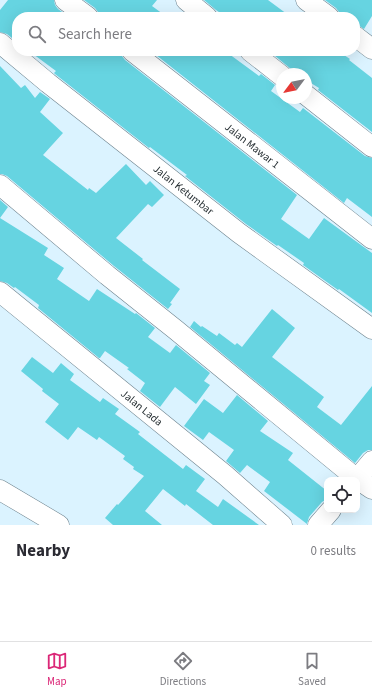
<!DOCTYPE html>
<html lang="en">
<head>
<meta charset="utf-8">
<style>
	body { margin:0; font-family:"Source Sans 3",sans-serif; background:#f7f7f7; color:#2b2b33 }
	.controls { position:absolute; right:12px; bottom:12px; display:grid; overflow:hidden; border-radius:8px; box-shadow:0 4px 16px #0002 }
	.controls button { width:36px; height:36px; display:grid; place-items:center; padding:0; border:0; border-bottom:1px solid #e1e1e2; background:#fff; color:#2b2b33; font:20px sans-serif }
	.compass { position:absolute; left:276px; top:68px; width:36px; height:36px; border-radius:50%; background:#fff; box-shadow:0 4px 16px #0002; rotate:238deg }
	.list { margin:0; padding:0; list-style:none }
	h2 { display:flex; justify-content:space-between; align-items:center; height:52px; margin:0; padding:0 16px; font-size:17px }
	h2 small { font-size:13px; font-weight:400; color:#7c7c81 }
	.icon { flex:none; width:22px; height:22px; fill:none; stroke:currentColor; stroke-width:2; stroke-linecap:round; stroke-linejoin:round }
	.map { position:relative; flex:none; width:372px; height:525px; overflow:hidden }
	.search { position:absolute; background:#fff; box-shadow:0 4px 16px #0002; left:12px; right:12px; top:12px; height:44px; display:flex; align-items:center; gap:10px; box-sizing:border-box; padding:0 14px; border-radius:16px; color:#7c7c81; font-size:15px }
	.sheet { height:116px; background:#fff }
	nav { display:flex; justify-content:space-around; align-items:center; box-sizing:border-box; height:56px; border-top:1px solid #e1e1e2; background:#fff; font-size:11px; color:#7c7c81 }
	nav a { display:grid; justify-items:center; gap:2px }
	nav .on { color:#db2777 }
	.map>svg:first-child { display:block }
</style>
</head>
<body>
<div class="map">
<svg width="372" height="525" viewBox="0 0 372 525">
	<rect width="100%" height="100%" fill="#dbf3ff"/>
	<g fill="#66d4e1">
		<polygon points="8,0 54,0 55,5 58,9 69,17 17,17 17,42 7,34 0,32 0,10"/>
		<polygon points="84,0 157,0 152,6 167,17 99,17 98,12 95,8"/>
		<polygon points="204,0 268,0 291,17 226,17 216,10"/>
		<polygon points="325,0 372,0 372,16 364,29 355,23 355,17 340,17 339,12 336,8"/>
		<polygon points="29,51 121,51 122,56 125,60 297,195 281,219 309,239 324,218 372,253 372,313 339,289 338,290 303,265 304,263 278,245 277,246 246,224 185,176 187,175 150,147 149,148 55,74 54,73 56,71"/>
		<polygon points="151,51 225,51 259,76 261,74 275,85 271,91 300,112 303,108 365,156 372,158 372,217 347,198 344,203"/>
		<polygon points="277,51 338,51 350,59 349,60 372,78 372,132 318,90 319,88 306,80 306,74 297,74 274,55"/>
		<polygon points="0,66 21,88 25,85 35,98 40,92 50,99 40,112 63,133 43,155 88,190 89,188 96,193 126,164 146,185 150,181 164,195 152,207 148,204 116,238 143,259 142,260 180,289 170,303 172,304 168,309 114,266 7,176 2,174 0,174"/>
		<polygon points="0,200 8,207 0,218 48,248 44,255 64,268 57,279 89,301 97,289 135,314 136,313 155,328 148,337 170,353 176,345 210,373 204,381 210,385 196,404 175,387 160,407 140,391 145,383 127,369 129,368 105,351 100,358 99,358 38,308 39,305 15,287 14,288 7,283 0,281"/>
		<polygon points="272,309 295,328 272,357 324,397 317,407 341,425 372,386 372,450 368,450 363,453 355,463 190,327 194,321 201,327 202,326 217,336 219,333 235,345 237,343 242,347"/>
		<polygon points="32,357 53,373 61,363 74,374 70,380 100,402 103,398 119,409 115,414 140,432 138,434 183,469 186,465 205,479 196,491 218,507 223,499 259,525 213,525 186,504 185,506 163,489 145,511 162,525 113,525 105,518 117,504 118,505 144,476 133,469 134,467 123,459 125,456 99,437 97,440 78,427 68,440 45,422 59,404 42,391 43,389 21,371"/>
		<polygon points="237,395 268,421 260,431 293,453 288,460 327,491 327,499 322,502 309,517 307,524 264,491 270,482 247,465 240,473 226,461 234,450 209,432 203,440 184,426 204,399 223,413"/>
	</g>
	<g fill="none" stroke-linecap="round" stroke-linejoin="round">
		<g stroke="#6d828d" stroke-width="21">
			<g id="minor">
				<polyline points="65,0 88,17"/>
				<polyline points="186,0 207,17"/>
				<polyline points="306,0 329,17"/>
				<polyline points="355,36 372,49"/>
				<path id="s1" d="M0 43 48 83 239 233 372 329"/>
				<path id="s2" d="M132 51 372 239"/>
				<polyline points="250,51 282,76"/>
				<polyline points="306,95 372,147"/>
				<polyline points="0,185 107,275 176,330 357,479 372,489"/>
				<path id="s3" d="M0 292 225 475 282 525"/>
				<polyline points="356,480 372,461"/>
				<polyline points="0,490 59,525"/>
				<polyline points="318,525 331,510"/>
			</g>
		</g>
		<use href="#minor" stroke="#fff" stroke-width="20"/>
	</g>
	<g text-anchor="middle" stroke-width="3" stroke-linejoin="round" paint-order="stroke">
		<g font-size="11" fill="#1f282c" stroke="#f8fcff">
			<text dy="4" stroke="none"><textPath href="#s2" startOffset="153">Jalan Mawar 1</textPath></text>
			<text dy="4" stroke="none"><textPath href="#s1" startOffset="235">Jalan Ketumbar</textPath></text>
			<text dy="4" stroke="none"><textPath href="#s3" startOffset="183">Jalan Lada</textPath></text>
		</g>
	</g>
</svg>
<div class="controls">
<button><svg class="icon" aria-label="locate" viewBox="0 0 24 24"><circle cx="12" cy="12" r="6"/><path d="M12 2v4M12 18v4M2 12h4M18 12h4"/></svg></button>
</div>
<svg class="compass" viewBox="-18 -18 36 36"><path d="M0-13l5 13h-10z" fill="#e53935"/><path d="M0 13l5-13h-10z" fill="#7c7c81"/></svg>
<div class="search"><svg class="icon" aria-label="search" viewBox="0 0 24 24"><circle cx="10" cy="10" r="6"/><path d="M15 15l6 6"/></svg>Search here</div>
</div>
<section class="sheet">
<h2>Nearby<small>0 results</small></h2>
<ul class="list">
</ul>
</section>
<nav>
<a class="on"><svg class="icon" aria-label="map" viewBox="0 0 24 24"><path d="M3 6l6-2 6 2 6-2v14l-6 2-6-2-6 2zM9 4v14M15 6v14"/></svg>Map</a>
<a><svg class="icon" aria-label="directions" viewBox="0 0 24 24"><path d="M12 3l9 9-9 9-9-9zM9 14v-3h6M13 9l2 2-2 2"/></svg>Directions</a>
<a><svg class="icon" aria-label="saved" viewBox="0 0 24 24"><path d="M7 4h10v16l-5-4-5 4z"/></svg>Saved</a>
</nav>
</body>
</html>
